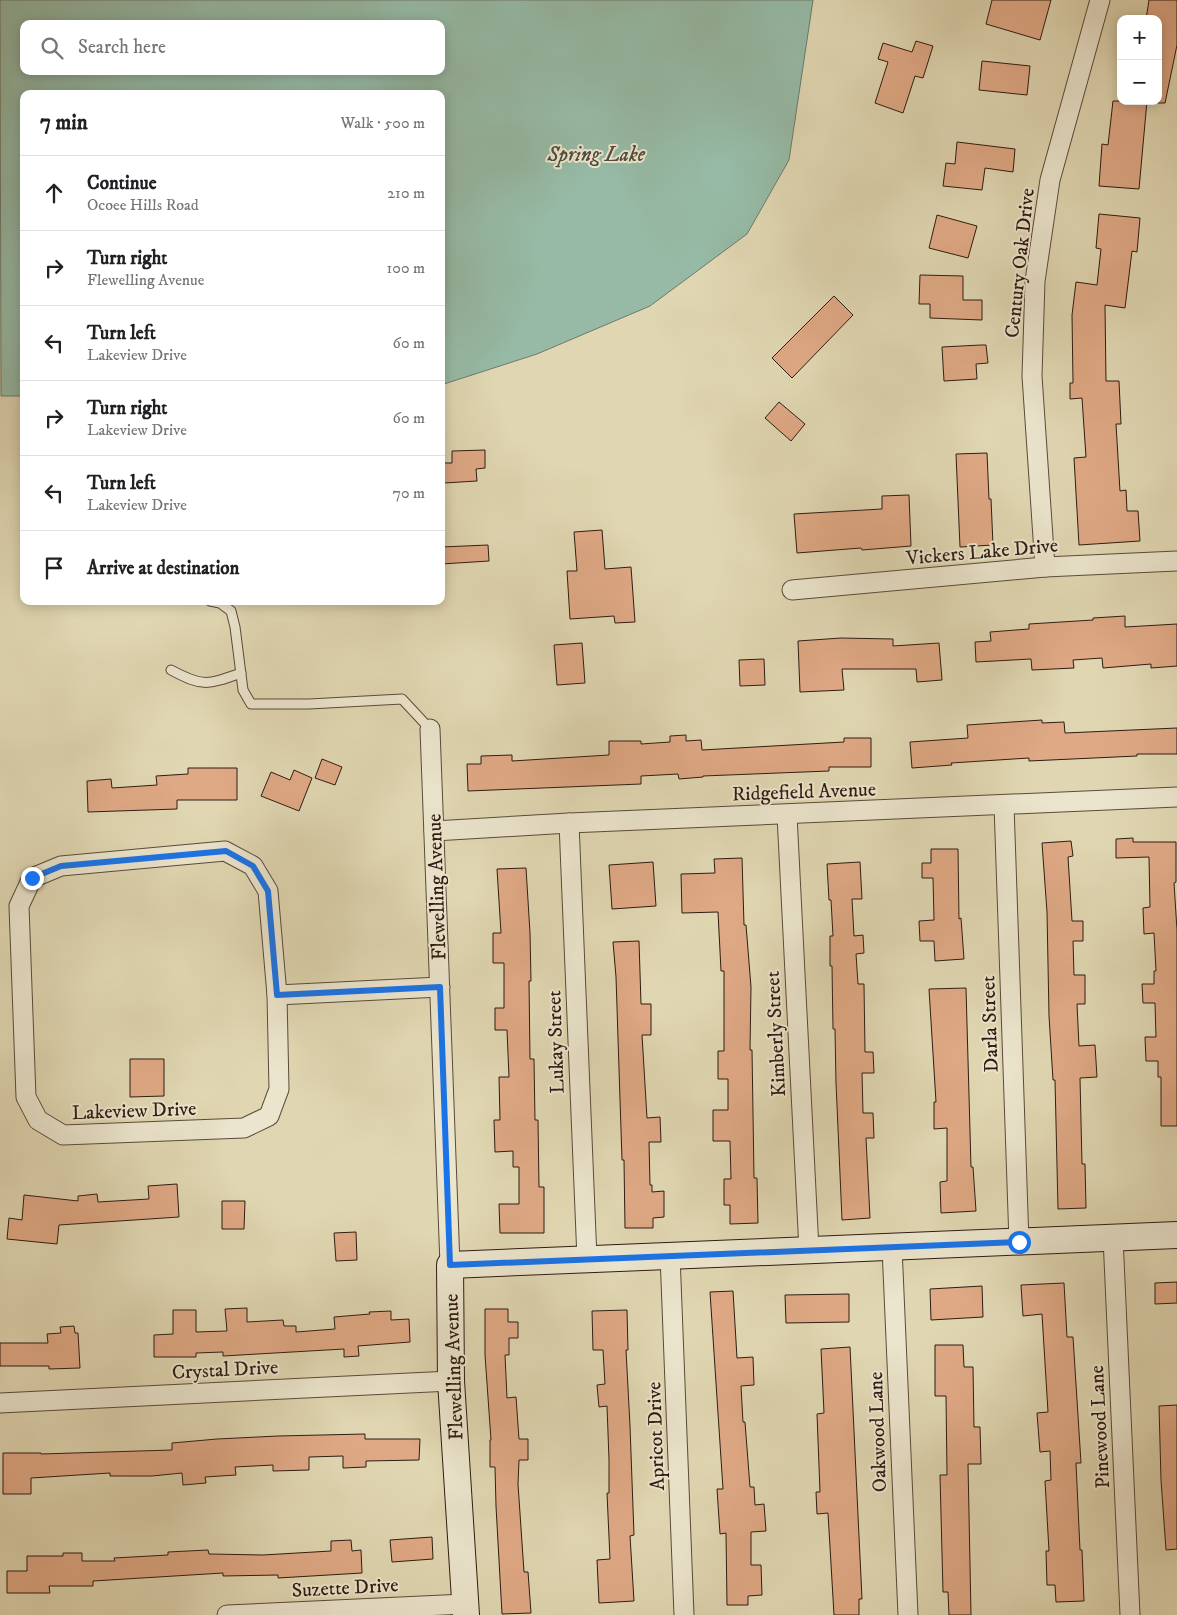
<!DOCTYPE html>
<html lang="en">
<head>
<meta charset="utf-8">
<style>
	body { margin:0; font-family:"IM FELL DW Pica",serif; background:#f6f6f6; color:#202124 }
	.controls { position:absolute; right:15px; top:15px; display:grid; overflow:hidden; border-radius:10px; box-shadow:0 2px 12px #0003 }
	.controls button { width:45px; height:45px; display:grid; place-items:center; padding:0; border:0; border-bottom:1px solid #e0e0e0; background:#fff; color:#202124; font:25px sans-serif }
	.stop { position:absolute; width:15px; height:15px; margin:-11px; border:4px solid #1a73e8; border-radius:50%; background:#fff }
	.stop.end { background:#1a73e8; border-color:#fff; box-shadow:0 1px 5px #0008 }
	.list { margin:0; padding:0; list-style:none }
	h2 { display:flex; justify-content:space-between; align-items:center; height:65px; margin:0; padding:0 20px; font-size:21px }
	h2 small { font-size:16px; font-weight:400; color:#757577 }
	.list li { display:grid; grid-template-columns:32px 1fr auto; gap:15px; align-items:center; box-sizing:border-box; height:75px; padding:0 20px; border-top:1px solid #e0e0e0 }
	.list b { display:block; font-size:19px; white-space:nowrap }
	.list p { margin:0; font-size:16px; white-space:nowrap; color:#757577 }
	.list em { font-size:16px; font-style:normal; color:#757577 }
	.icon { flex:none; width:28px; height:28px; fill:none; stroke:currentColor; stroke-width:2; stroke-linecap:round; stroke-linejoin:round }
	.map { position:relative; flex:none; width:1177px; height:1615px; overflow:hidden }
	.search { position:absolute; background:#fff; box-shadow:0 2px 12px #0003; left:20px; top:20px; width:425px; height:55px; display:flex; align-items:center; gap:12px; box-sizing:border-box; padding:0 18px; border-radius:10px; color:#757577; font-size:19px }
	.panel { position:absolute; background:#fff; box-shadow:0 2px 12px #0003; left:20px; top:90px; width:425px; height:515px; border-radius:10px }
	.map>svg:first-child { display:block }
</style>
</head>
<body>
<div class="map">
<svg width="1177" height="1615" viewBox="0 0 1177 1615">
	<rect width="100%" height="100%" fill="#e0d7b2"/>
	<filter id="stains"><feTurbulence type="fractalNoise" baseFrequency=".004" numOctaves="4"/><feColorMatrix values="0 0 0 0 .2 0 0 0 0 .09 0 0 0 0 .02 0 0 0 .5 -.17"/></filter>
	<radialGradient id="worn" r=".72"><stop offset=".6" stop-color="#630" stop-opacity="0"/><stop offset="1" stop-color="#630" stop-opacity=".3"/></radialGradient>
	<path fill="#96baa6" stroke="#6d7a6b" fill-rule="evenodd" d="M0 0H813L789 160 747 234 650 306 537 354 441 385V94H24V396H1ZM24 24H441V71H24Z"/>
	<g fill="#dfa985" stroke="#2f1b12">
		<polygon points="992,0 1051,0 1040,40 986,24"/>
		<polygon points="1149,0 1177,0 1177,45 1165,103 1158,103 1158,19 1146,19"/>
		<polygon points="916,41 933,46 923,78 915,76 903,113 875,103 888,62 878,59 883,43 912,52"/>
		<polygon points="982,61 1030,66 1027,95 979,90"/>
		<polygon points="1113,101 1147,101 1139,189 1099,186 1102,144 1108,145"/>
		<polygon points="957,142 1015,149 1013,172 985,168 982,190 943,186 946,163 955,164"/>
		<polygon points="1099,214 1140,218 1137,252 1132,251 1125,308 1105,305 1106,381 1119,381 1121,424 1116,424 1120,491 1126,490 1127,511 1138,511 1140,541 1079,545 1074,458 1086,457 1082,398 1070,399 1070,383 1073,383 1072,315 1076,282 1097,285 1101,249 1096,248"/>
		<polygon points="937,215 977,226 968,258 929,248"/>
		<polygon points="920,275 963,276 963,300 982,300 982,320 930,318 930,304 919,304"/>
		<polygon points="834,296 853,315 792,378 772,358"/>
		<polygon points="981,345 986,345 988,363 976,364 977,379 944,381 942,347"/>
		<polygon points="779,402 805,424 791,441 765,418"/>
		<polygon points="485,450 485,468 476,469 477,481 444,483 443,463 452,463 452,451"/>
		<polygon points="987,453 989,499 991,499 993,545 960,547 956,454"/>
		<polygon points="909,495 911,546 862,550 861,548 797,553 794,514 882,509 882,496"/>
		<polygon points="602,530 605,569 631,567 635,622 615,623 614,616 570,619 567,571 577,571 574,532"/>
		<polygon points="488,545 489,561 441,564 441,547"/>
		<polygon points="1125,616 1125,627 1177,624 1177,666 1151,668 1151,664 1103,668 1102,658 1073,660 1074,668 1032,670 1031,659 976,662 975,642 991,641 990,632 1029,629 1029,624 1093,620 1093,618"/>
		<polygon points="841,638 893,639 893,646 939,643 942,680 917,682 916,669 842,669 844,690 800,692 798,641"/>
		<polygon points="582,643 585,683 557,685 554,645"/>
		<polygon points="764,659 765,685 740,686 739,660"/>
		<polygon points="1042,720 1042,723 1064,722 1065,733 1177,728 1177,754 1137,754 1137,756 1029,761 1029,758 951,763 952,765 912,768 910,742 968,738 967,725"/>
		<polygon points="686,735 686,741 701,740 702,750 844,742 844,738 871,738 871,767 829,767 829,771 703,776 703,777 679,779 678,774 641,776 641,784 468,791 467,764 481,764 481,756 512,755 512,761 609,755 609,741 641,741 641,744 670,742 670,736"/>
		<polygon points="322,759 342,767 335,785 315,778"/>
		<polygon points="188,768 237,768 237,800 177,800 177,809 88,812 87,781 111,779 112,788 157,785 156,776 188,774"/>
		<polygon points="294,770 312,778 299,811 261,796 271,772 290,780"/>
		<polygon points="1133,838 1133,842 1176,842 1176,882 1174,883 1177,930 1177,1126 1161,1126 1161,1077 1158,1077 1158,1061 1146,1061 1145,1037 1156,1037 1155,1003 1143,1003 1142,984 1154,984 1154,971 1156,971 1154,933 1144,934 1143,908 1150,907 1149,857 1116,858 1116,839"/>
		<polygon points="1071,841 1073,856 1068,857 1072,921 1083,921 1083,941 1073,941 1074,975 1085,975 1085,1004 1077,1004 1079,1046 1095,1045 1097,1077 1080,1078 1082,1164 1085,1164 1086,1208 1058,1209 1055,1080 1053,1080 1049,1016 1047,912 1042,843"/>
		<polygon points="931,849 958,849 959,919 961,918 964,959 935,961 934,941 920,941 919,921 934,920 933,878 922,878 922,863 931,863"/>
		<polygon points="742,858 744,925 746,925 751,987 750,1050 752,1050 754,1178 757,1178 758,1223 730,1224 730,1205 724,1205 724,1179 731,1179 730,1141 713,1141 713,1110 728,1110 728,1079 718,1079 718,1051 724,1051 724,971 721,971 718,912 682,913 681,874 715,873 714,859"/>
		<polygon points="653,862 656,906 612,909 609,865"/>
		<polygon points="860,862 862,899 852,899 854,936 863,935 864,953 856,954 858,984 864,984 865,1052 873,1052 874,1073 862,1073 863,1113 873,1113 874,1138 866,1138 870,1218 842,1220 836,1083 835,1029 833,1029 832,966 830,966 830,936 833,936 831,900 829,900 827,864"/>
		<polygon points="526,868 530,933 531,981 529,981 530,1059 534,1059 535,1120 538,1120 539,1187 544,1187 544,1233 500,1233 499,1204 519,1204 519,1167 513,1167 513,1151 495,1152 494,1120 500,1120 499,1077 509,1077 507,1030 495,1030 495,1008 504,1008 504,963 493,963 493,933 501,933 497,869"/>
		<polygon points="639,941 641,1004 651,1004 651,1035 642,1035 647,1118 660,1117 661,1142 649,1142 650,1185 652,1185 652,1192 664,1191 664,1217 653,1218 653,1228 625,1228 624,1160 622,1160 616,977 613,942"/>
		<polygon points="966,988 971,1167 973,1167 976,1211 941,1213 940,1182 947,1181 947,1128 934,1129 934,1102 936,1102 929,989"/>
		<polygon points="130,1059 164,1059 164,1096 130,1097"/>
		<polygon points="177,1184 179,1217 59,1225 57,1244 7,1239 9,1218 22,1220 24,1195 78,1201 78,1196 97,1194 98,1202 149,1199 148,1186"/>
		<polygon points="222,1201 245,1201 244,1229 222,1229"/>
		<polygon points="356,1232 357,1260 336,1261 334,1233"/>
		<polygon points="1177,1282 1177,1303 1155,1304 1155,1283"/>
		<polygon points="1064,1283 1067,1337 1073,1337 1081,1463 1076,1463 1080,1550 1082,1550 1084,1601 1056,1602 1055,1585 1047,1585 1046,1551 1049,1551 1045,1481 1051,1480 1050,1451 1040,1452 1037,1413 1048,1412 1042,1314 1023,1316 1021,1285"/>
		<polygon points="982,1286 983,1317 931,1320 930,1289"/>
		<polygon points="733,1291 737,1358 753,1357 754,1385 741,1386 743,1422 745,1422 750,1487 754,1487 755,1505 764,1504 766,1531 751,1532 751,1565 761,1565 762,1595 748,1596 748,1605 727,1605 726,1533 720,1534 717,1489 723,1489 710,1292"/>
		<polygon points="849,1294 849,1322 786,1323 785,1295"/>
		<polygon points="247,1308 247,1322 283,1320 284,1326 296,1326 296,1332 335,1329 334,1317 370,1314 369,1312 391,1311 391,1320 409,1319 410,1342 358,1346 359,1356 344,1357 344,1349 223,1356 223,1352 196,1353 196,1357 154,1357 154,1335 173,1334 173,1310 196,1310 196,1332 227,1331 225,1309"/>
		<polygon points="485,1309 508,1309 508,1322 518,1322 518,1338 509,1338 509,1355 505,1355 507,1398 516,1397 519,1439 528,1439 528,1460 519,1460 518,1484 524,1572 528,1572 531,1613 502,1614 496,1506 495,1467 490,1467 490,1440 491,1440 485,1355"/>
		<polygon points="627,1310 628,1350 626,1350 630,1426 634,1535 630,1536 634,1601 599,1603 597,1560 610,1559 607,1493 609,1493 609,1460 607,1406 599,1407 597,1385 605,1384 603,1350 593,1350 592,1311"/>
		<polygon points="74,1326 75,1333 78,1333 80,1368 49,1369 49,1366 0,1366 0,1343 48,1343 47,1334 61,1333 60,1327"/>
		<polygon points="935,1345 963,1345 964,1367 973,1367 974,1427 980,1427 981,1464 968,1464 971,1615 949,1615 948,1592 943,1592 940,1475 947,1475 946,1396 935,1396"/>
		<polygon points="850,1347 862,1599 859,1599 859,1615 834,1615 828,1513 817,1514 816,1492 820,1492 817,1414 824,1413 821,1349"/>
		<polygon points="1177,1405 1177,1549 1166,1550 1161,1480 1159,1406"/>
		<polygon points="365,1434 365,1439 420,1439 419,1460 366,1461 366,1467 343,1468 343,1456 309,1457 309,1470 273,1471 273,1465 235,1467 236,1475 205,1477 206,1483 183,1485 182,1473 152,1476 110,1476 110,1473 31,1478 31,1494 3,1494 3,1453 41,1453 41,1454 172,1450 172,1443 217,1439 278,1436"/>
		<polygon points="432,1537 433,1559 392,1562 390,1540"/>
		<polygon points="351,1540 352,1551 361,1550 362,1573 278,1578 278,1575 223,1576 223,1573 93,1581 93,1586 49,1586 50,1593 7,1593 7,1571 27,1571 27,1556 63,1556 63,1553 82,1553 82,1561 115,1561 114,1558 168,1555 168,1552 208,1550 209,1554 263,1555 331,1551 331,1541"/>
	</g>
	<g fill="none" stroke-linecap="round" stroke-linejoin="round">
		<g stroke="#5b4a3a" stroke-width="11">
			<g id="lane">
				<polyline points="210,601 220,603 231,611 235,627 243,690 251,704 309,704 402,699 430,729"/>
				<path d="M171 670C203 687 207 685 241 673"/>
			</g>
		</g>
		<g stroke="#5b4a3a" stroke-width="21">
			<g id="street">
				<polyline points="1045,567 1032,376 1035,281 1050,180 1100,0"/>
				<polyline points="792,590 1045,567 1177,561"/>
				<polyline points="430,729 450,1265"/>
				<polyline points="1004,805 1019,1242"/>
				<polyline points="787,815 809,1250"/>
				<polyline points="569,823 587,1259"/>
				<polyline points="434,831 569,823 1177,797"/>
				<polygon points="225,851 253,866 268,891 277,995 279,1089 269,1116 244,1128 63,1135 38,1120 26,1097 19,906 32,878 61,866"/>
				<polyline points="277,995 440,987"/>
				<polyline points="1113,1237 1130,1615"/>
				<polyline points="892,1247 908,1615"/>
				<polyline points="670,1255 684,1615"/>
				<polyline points="0,1403 451,1381"/>
				<polyline points="227,1615 465,1604"/>
			</g>
		</g>
		<g stroke="#2f1b12" stroke-width="28">
			<polyline id="secondary" points="466,1615 451,1381 450,1265 1177,1235"/>
		</g>
		<use href="#lane" stroke="#ebe5cd" stroke-width="9"/>
		<use href="#street" stroke="#ebe5cd" stroke-width="19"/>
		<use href="#secondary" stroke="#ebe5cd" stroke-width="26"/>
	</g>
	<g fill="none" stroke-linecap="round" stroke-linejoin="round">
		<polyline stroke="#1a73e8" stroke-width="6" points="32,878 61,866 226,851 253,866 268,891 277,995 440,987 450,1265 1019,1242"/>
	</g>
	<g text-anchor="middle" stroke-width="4" stroke-linejoin="round" paint-order="stroke">
		<g font-size="20" fill="#2f1b12" stroke="#ebe5cd">
			<text transform="translate(1019 263) rotate(-84)" y="7">Century Oak Drive</text>
			<text transform="translate(982 551) rotate(-5)" y="7">Vickers Lake Drive</text>
			<text transform="translate(804 791) rotate(-2)" y="7">Ridgefield Avenue</text>
			<text transform="translate(436 887) rotate(-92)" y="7">Flewelling Avenue</text>
			<text transform="translate(989 1024) rotate(-92)" y="7">Darla Street</text>
			<text transform="translate(775 1034) rotate(-93)" y="7">Kimberly Street</text>
			<text transform="translate(555 1042) rotate(-92)" y="7">Lukay Street</text>
			<text transform="translate(134 1110) rotate(-2)" y="7">Lakeview Drive</text>
			<text transform="translate(453 1367) rotate(-92)" y="7">Flewelling Avenue</text>
			<text transform="translate(225 1369) rotate(-3)" y="7">Crystal Drive</text>
			<text transform="translate(1099 1427) rotate(-93)" y="7">Pinewood Lane</text>
			<text transform="translate(877 1432) rotate(-92)" y="7">Oakwood Lane</text>
			<text transform="translate(655 1436) rotate(-92)" y="7">Apricot Drive</text>
			<text transform="translate(345 1587) rotate(-3)" y="7">Suzette Drive</text>
		</g>
		<g font-size="21" font-style="italic" fill="#4e4b3e" stroke="#ebe5cd">
			<text x="596" y="161">Spring Lake</text>
		</g>
	</g>
	<rect width="100%" height="100%" filter="url(#stains)"/>
	<rect width="100%" height="100%" fill="url(#worn)"/>
</svg>
<div class="controls">
<button>+</button>
<button>−</button>
</div>
<div class="stop" style="left:1019px;top:1242px"></div>
<div class="stop end" style="left:32px;top:878px"></div>
<div class="search"><svg class="icon" aria-label="search" viewBox="0 0 24 24"><circle cx="10" cy="10" r="6"/><path d="M15 15l6 6"/></svg>Search here</div>
<section class="panel">
<h2>7 min<small>Walk · 500 m</small></h2>
<ul class="list">
<li><svg class="icon" aria-label="ahead" viewBox="0 0 24 24"><path d="M12 20V5M6 11l6-6 6 6"/></svg><div><b>Continue</b><p>Ocoee Hills Road</p></div><em>210 m</em></li>
<li><svg class="icon" aria-label="right" viewBox="0 0 24 24"><path d="M7 20v-9h11M14 6l5 5-5 5"/></svg><div><b>Turn right</b><p>Flewelling Avenue</p></div><em>100 m</em></li>
<li><svg class="icon" aria-label="left" viewBox="0 0 24 24"><path d="M17 20v-9H6M10 6l-5 5 5 5"/></svg><div><b>Turn left</b><p>Lakeview Drive</p></div><em>60 m</em></li>
<li><svg class="icon" aria-label="right" viewBox="0 0 24 24"><path d="M7 20v-9h11M14 6l5 5-5 5"/></svg><div><b>Turn right</b><p>Lakeview Drive</p></div><em>60 m</em></li>
<li><svg class="icon" aria-label="left" viewBox="0 0 24 24"><path d="M17 20v-9H6M10 6l-5 5 5 5"/></svg><div><b>Turn left</b><p>Lakeview Drive</p></div><em>70 m</em></li>
<li><svg class="icon" aria-label="arrive" viewBox="0 0 24 24"><path d="M6 21V4h12l-3 4 3 4H6"/></svg><div><b>Arrive at destination</b></div></li>
</ul>
</section>
</div>
</body>
</html>
